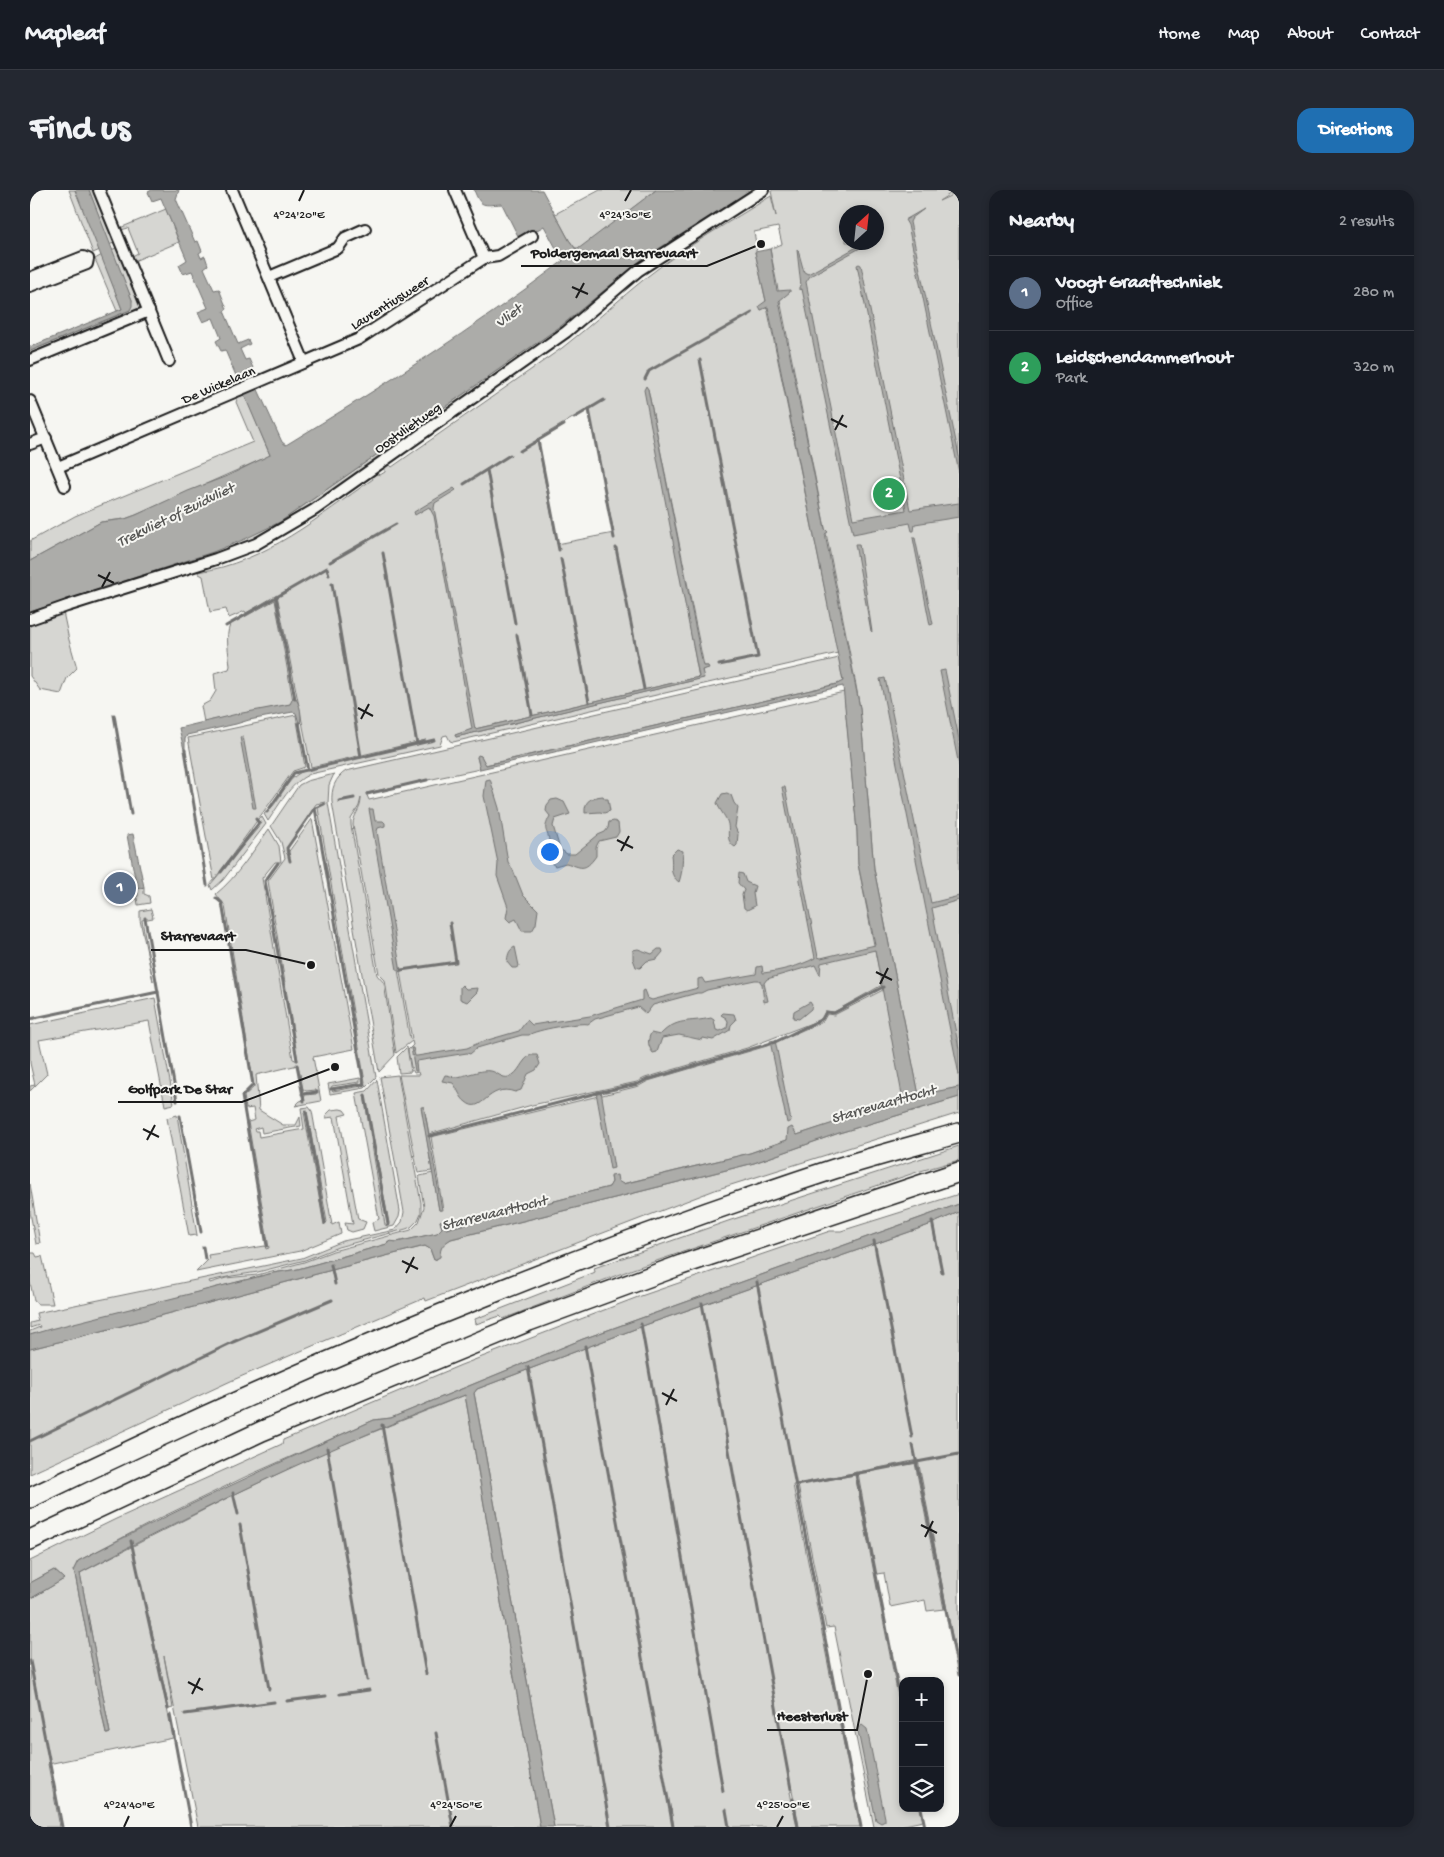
<!DOCTYPE html>
<html lang="en">
<head>
<meta charset="utf-8">
<style>
	body { margin:0; font-family:"Gochi Hand",sans-serif; background:#242831; color:#f1f3f6 }
	.controls { position:absolute; right:15px; bottom:15px; display:grid; overflow:hidden; border-radius:10px; box-shadow:0 2px 8px #0003 }
	.controls button { width:45px; height:45px; display:grid; place-items:center; padding:0; border:0; border-bottom:1px solid #363941; background:#171b24; color:#f1f3f6; font:25px sans-serif }
	.compass { position:absolute; left:809px; top:15px; width:45px; height:45px; border-radius:50%; background:#171b24; box-shadow:0 2px 8px #0003; rotate:27deg }
	.you { position:absolute; left:519px; top:661px; width:18px; height:18px; margin:-12px; border:4px solid #fff; border-radius:50%; background:#1a73e8; box-shadow:0 0 0 8px #1a73e833 }
	.badge { display:grid; place-items:center; width:32px; height:32px; border-radius:50%; background:#1f6fb2; color:#fff; font-size:16px; font-weight:700 }
	.pin { position:absolute; translate:-50% -50%; border:2px solid #fff; box-shadow:0 1px 5px #0006 }
	.list { margin:0; padding:0; list-style:none }
	h2 { display:flex; justify-content:space-between; align-items:center; height:65px; margin:0; padding:0 20px; font-size:21px }
	h2 small { font-size:16px; font-weight:400; color:#9ea1a6 }
	.list li { display:grid; grid-template-columns:32px 1fr auto; gap:15px; align-items:center; box-sizing:border-box; height:75px; padding:0 20px; border-top:1px solid #363941 }
	.list b { display:block; font-size:19px; white-space:nowrap }
	.list p { margin:0; font-size:16px; white-space:nowrap; color:#9ea1a6 }
	.list em { font-size:16px; font-style:normal; color:#9ea1a6 }
	.icon { flex:none; width:28px; height:28px; fill:none; stroke:currentColor; stroke-width:2; stroke-linecap:round; stroke-linejoin:round }
	.map { position:relative; flex:none; width:929px; height:1637px; overflow:hidden; border-radius:15px }
	header { display:flex; align-items:center; gap:30px; box-sizing:border-box; height:70px; padding:0 25px; background:#171b24; border-bottom:1px solid #363941 }
	header strong { font-size:24px }
	nav { display:flex; gap:28px; margin-inline-start:auto; font-size:18px }
	.intro { display:flex; align-items:center; justify-content:space-between; box-sizing:border-box; height:120px; padding:0 30px }
	h1 { margin:0; font-size:35px }
	.button { padding:12px 22px; border-radius:15px; background:#1f6fb2; color:#fff; font-size:18px; font-weight:700 }
	main { display:flex; gap:30px; padding:0 30px }
	aside { flex:1; background:#171b24; border-radius:15px; box-shadow:0 2px 8px #0003 }
	.map>svg:first-child { display:block }
</style>
</head>
<body>
<header>
<strong>Mapleaf</strong>
<nav><a>Home</a><a>Map</a><a>About</a><a>Contact</a></nav>
</header>
<div class="intro"><h1>Find us</h1><a class="button">Directions</a></div>
<main>
<div class="map">
<svg width="929" height="1637" viewBox="0 0 929 1637">
	<rect width="100%" height="100%" fill="#f6f6f2"/>
	<filter id="ink" filterUnits="userSpaceOnUse"><feTurbulence type="fractalNoise" baseFrequency=".02" numOctaves="2"/><feDisplacementMap in="SourceGraphic" scale="10" xChannelSelector="R" yChannelSelector="G"/><feConvolveMatrix kernelMatrix="1 2 1 2 8 2 1 2 1" color-interpolation-filters="sRGB"/></filter>
	<g filter="url(#ink)">
		<g fill="#d6d6d2" stroke="#797977" fill-rule="evenodd">
			<polygon points="39,0 45,0 70,60 63,63"/>
			<polygon points="59,0 65,0 86,52 79,55"/>
			<polygon points="570,0 626,0 551,58 545,58 539,50 525,24"/>
			<path d="M743 0H926L909 11 929 2V897L889 906 844 679 830 518 825 490 740 59 752 54 748 37 724 42 727 59 725 62 736 111 731 120 737 117 808 463 423 552 420 551 417 545 413 546 410 555 280 584C260 593 250 614 238 631L234 624C250 614 254 591 271 582L396 550 281 577 247 405 216 423 215 421 199 428 196 419 180 422 173 386 169 384 168 382C235 373 289 326 343 289L341 285 344 283 350 285 355 282V275L358 273 362 277 532 158C562 135 589 109 618 86 656 56 700 32 741 6L746 26 741 1ZM816 22H846V52H816ZM616 197 618 199 674 476H678V478L672 480 673 488 426 547 425 545 445 539 669 487ZM558 219 584 343 527 354 507 249Z"/>
			<path d="M713 6 714 7C607 85 499 163 391 239 330 282 269 332 199 360L0 425V422L12 417 183 362 250 332 531 136 611 70Z"/>
			<polygon points="136,19 149,52 104,71 102,66 108,63 98,38 91,40 90,38"/>
			<polygon points="89,57 112,117 111,120 90,130 88,125 100,120 102,110 81,60"/>
			<polygon points="72,65 92,119 87,121 65,69"/>
			<polygon points="86,126 88,131 0,167 0,161"/>
			<polygon points="215,205 240,265 239,266 106,325 95,329 71,332 0,371 0,351 45,326 223,252 206,212 208,207"/>
			<path d="M245 410 263 511 261 514 174 532 171 516 180 511 186 501 184 483 199 479 200 476C199 463 195 447 200 435Z"/>
			<polygon points="33,422 39,450 47,478 37,488 31,504 10,500 0,486 0,434"/>
			<path d="M809 468 813 492 807 494 455 575 451 566 447 567 450 579 336 603 339 610 814 502 827 641 828 674 852 795 804 822 795 821 792 829 717 858 615 888 607 892 502 915 399 944 394 917H392L402 981 388 983 369 885H389L388 882 384 883 381 877 378 860 383 855 382 851 366 863 355 790 349 784 323 635C323 624 331 621 331 608L329 616 321 629V635L347 785 354 793 365 865 349 882 302 612C301 599 305 588 316 581ZM340 619 341 620 382 849H380Z"/>
			<polygon points="266,525 275,577 263,581 184,690 158,548"/>
			<path d="M304 584 299 595 298 613 346 887 335 898 300 904 298 894 330 888V892L302 896 301 898 303 901 332 896 335 892 288 618 296 614 295 612 286 614 256 660 257 664 282 629 324 859 283 867 291 911 265 916 270 911 274 910 275 905 286 904V900L276 901 273 899 268 875 226 885 229 920 253 935H266L270 927 271 936 232 943 231 937 224 939 225 941H228L229 947 274 939 271 918 279 917 282 921 302 1035 309 1032 311 1044 270 1061 166 1082 179 1069 178 1065 235 1056 236 1059 239 1058 218 932 225 930 223 918 216 919 214 906 224 897 195 716 186 704C207 687 223 661 239 639L249 656 251 672H245L232 688 263 869 268 871 238 691 255 668 251 652 241 636 269 595 277 591ZM276 921 277 922 297 1032 294 1035 274 922Z"/>
			<polygon points="232,627 236,634 193,690 182,700 180,695 232,633 230,630"/>
			<polygon points="114,697 114,704 119,706 120,713 108,715 107,708 89,712 88,710 108,706 107,699"/>
			<polygon points="121,719 123,728 112,730 123,791 110,730 110,721"/>
			<polygon points="853,800 874,911 767,945 762,938 757,950 720,963 592,994 581,987 582,992 579,997 416,1039 415,1030 410,1031 412,1038 408,1043 367,1052 358,1052 357,1054 268,1079 243,1083 0,1145 0,1141 10,1137 9,1135 0,1138 0,1133 8,1131 6,1123 272,1068 313,1051 365,1040 372,1032 374,1022 350,887 368,885 391,1013 391,1023 388,1030 381,1037 376,1039 308,1057 275,1070 228,1082 202,1086 179,1091 180,1093 196,1088 227,1085 274,1072 303,1061 381,1040 389,1032 394,1017 389,987 390,986 403,983 409,1020 413,1020 401,947 609,896 618,891 737,856 793,831 797,824 804,825"/>
			<polygon points="125,808 144,914 135,916 119,831 9,850 17,884 0,901 0,896 5,895 0,873 0,835"/>
			<polygon points="377,857 381,882 369,883 367,867"/>
			<path d="M347 890 370 1021 369 1027 364 1036 344 1041 342 1033 349 1029 326 903 337 901ZM335 904 359 1033 358 1036 355 1035 334 905Z"/>
			<path d="M929 907V923L685 1000 396 1111 395 1108 203 1190 0 1284V1159C132 1127 263 1089 395 1056L400 1059 404 1070 407 1069 412 1055 421 1049 724 973 809 943Z"/>
			<polygon points="310,919 314,920 317,924 309,926 328,1029 336,1032 333,1039 322,1042 317,1040 315,1033 323,1034 304,927 296,928 296,925 301,920"/>
			<polygon points="147,925 167,1045 159,1046 137,928"/>
			<polygon points="929,956 929,970 887,982 603,1079 473,1129 470,1126 446,1134 445,1129 563,1083 565,1082 564,1078 701,1030"/>
			<polygon points="0,994 10,1053 6,1054 0,1022"/>
			<polygon points="929,1004 929,1014 553,1149 361,1228 344,1230 215,1287 128,1329 48,1371 43,1381 45,1384 76,1544 78,1544 80,1543 50,1383 203,1305 294,1262 435,1205 510,1637 168,1637 134,1466 143,1518 139,1519 119,1428 143,1548 18,1574 30,1637 0,1637 0,1409 34,1389 24,1380 0,1393 0,1371 86,1329 252,1254 253,1250 431,1175 608,1107 800,1041 811,1041"/>
			<polygon points="929,1022 929,1482 888,1270 763,1295 830,1637 769,1637 762,1601 760,1602 767,1637 644,1637 641,1619 643,1637 524,1637 444,1203 447,1199 618,1134 899,1035"/>
			<polygon points="0,1063 5,1063 7,1067 12,1066 23,1114 8,1114 4,1111 0,1092"/>
			<polygon points="885,1273 914,1419 897,1421 895,1410 860,1417 854,1383 846,1384 828,1283"/>
			<polygon points="825,1285 873,1532 873,1618 890,1618 893,1631 865,1637 844,1637 804,1437 796,1438 768,1295"/>
		</g>
		<g fill="#acaca9" stroke="#727271">
			<polygon points="45,0 59,0 102,110 102,116 100,120 0,161 0,157 92,119"/>
			<path d="M122 0H149L146 9 165 52 168 51 172 61 169 63 171 68 175 66 178 75 174 78 184 100 189 99 197 119 194 121 208 154 218 150 220 154 210 159 215 170 219 169 223 178 219 180 252 252 256 255C351 197 444 139 533 71L514 36 490 50 472 14C453 15 451 18 444 0H512L539 50 545 58 548 59 626 0H721L611 70 531 136 250 332 215 349 183 362 0 422V371L71 332 95 329 106 325 158 301 197 286 240 265 195 160 191 161 186 151 191 148 183 128 173 132 168 122 178 118 162 81 153 84 149 75 157 70 131 8 122 11 118 2Z"/>
			<polygon points="894,19 882,28 880,32 929,266 929,283 878,35 875,30"/>
			<polygon points="834,53 839,53 780,86 776,92 823,329 876,320 827,75 829,74 831,75 880,320 929,313 929,327 885,334 884,341 882,341 880,333 823,344 772,99 769,100 769,97 771,96 767,60 768,60 774,82 778,84"/>
			<path d="M740 59 747 101 760 100V102L749 111 795 339 798 342 795 344 830 518 844 679 889 905 929 897V907L809 943 724 973 421 1049C413 1054 410 1057 410 1067L404 1070 400 1059 395 1056C263 1089 132 1127 0 1159V1145L20 1139 243 1083 268 1079 357 1054 360 1051 367 1052 407 1043 412 1038 410 1031 413 1030 416 1039 579 997 582 992 581 986 587 985 588 991 593 994 720 963 757 950 758 939 762 937 767 945 873 910 845 760 791 773 790 785 785 775 737 789 734 793 738 811 734 812 732 794 729 790H725L677 800 671 803H667L623 815 616 824 608 817 565 829 558 834C550 832 504 840 499 845H492L447 858 440 864 437 863 387 871 386 873 387 881H385L381 858H383L385 866H387L437 858 451 852 489 841 497 830 502 835 560 826 612 810V801L614 800 617 808 622 810 668 798V789L672 788 675 793 726 784 727 777 732 776 733 783C750 781 770 776 785 768L752 597H755L788 767 791 768 845 755 828 674 827 641 813 496 450 579 447 567 448 565 451 566 456 575 807 494 813 491 738 117 731 120 729 116 736 111 725 62Z"/>
			<polygon points="616,196 618,199 673,476 678,476 679,478 672,480 674,488 426,547 425,545 442,539 404,326 399,317 385,325 384,322 424,298 426,300 405,313 404,318 445,539 669,487 614,200"/>
			<polygon points="883,348 885,348 903,434 900,435"/>
			<polygon points="825,354 829,354 842,442 841,441"/>
			<polygon points="915,480 929,549 929,576 910,481"/>
			<polygon points="855,488 901,713 929,706 929,710 902,718 929,859 929,885 850,489"/>
			<path d="M264 506C271 515 272 525 270 536L266 523 263 522 219 530 206 534 157 545 155 549V564L149 538 207 524 260 514Z"/>
			<polygon points="213,546 226,618 223,618 210,547"/>
			<polygon points="460,589 469,618 478,672 483,680 493,705 508,720 506,734 502,741 492,741 486,729 480,732 476,728 478,717 467,686 468,673 454,606 456,590"/>
			<path d="M697 603 701 605 704 613 708 618 705 637 708 644 707 655 705 657C694 650 701 641 697 631 694 624 690 621 687 613L692 604Z"/>
			<path d="M573 606 575 609H578L580 621 574 623 570 622 555 623C554 610 562 607 573 606Z"/>
			<path d="M527 609 534 612 540 624 525 629 523 636 530 659 537 664H545L568 645 575 642 578 638 579 632 584 631 588 633 589 642 586 647 569 651 566 657V666C554 683 551 677 536 673L525 676 521 673C519 666 520 661 519 653 519 639 511 643 520 626L516 621 517 615 521 610Z"/>
			<polygon points="339,619 343,619 345,631 353,631 355,633 355,636 348,638 347,641 371,782 367,780"/>
			<polygon points="103,644 114,697 107,699 97,645"/>
			<path d="M647 659 653 661C652 671 653 681 649 692 638 684 643 676 641 665Z"/>
			<polygon points="709,683 713,684 716,692 725,696 723,703 725,716 717,720 714,718 712,705 714,700 708,693"/>
			<path d="M485 757 489 776 486 778H482L477 772C478 766 478 760 485 757Z"/>
			<polygon points="608,759 622,764 628,759 632,759 633,762 627,769 617,771 610,778 606,777 603,769 603,760"/>
			<polygon points="432,795 436,799 448,798 447,802 437,812 430,809 430,797"/>
			<polygon points="780,812 782,815 781,819 769,829 763,828 764,821"/>
			<path d="M693 823 704 824 706 830 701 835 700 840 683 850 673 848 672 850 649 845 632 848 627 862 623 863C618 856 617 851 621 843L630 845C647 827 659 833 681 828L684 830 686 840 690 841 697 838 698 831 696 828 691 825Z"/>
			<polygon points="745,850 761,931 757,933 740,851"/>
			<path d="M501 865H507L510 874 506 880 498 884 491 900 485 902C458 892 452 926 436 912 430 908 428 899 423 893L412 891 415 885C419 885 422 887 426 887 437 886 450 879 461 881 467 882 472 889 479 887 490 883 491 870 501 865Z"/>
			<polygon points="571,901 584,978 580,979 566,902"/>
			<polygon points="391,917 394,917 412,1020 409,1020"/>
			<path d="M929 1014V1022L899 1035 618 1134 447 1199 444 1203 524 1637H510L435 1205C303 1255 175 1316 50 1383L80 1543 76 1544 45 1384 43 1381 48 1371C146 1320 243 1275 344 1230L361 1228 553 1149Z"/>
			<polygon points="24,1380 34,1389 0,1409 0,1393"/>
			<polygon points="832,1535 837,1539 855,1628 855,1631 851,1633 846,1630 828,1541 828,1538"/>
		</g>
		<g fill="none" stroke-linecap="round" stroke-linejoin="round">
			<g stroke="#727271" stroke-width="3">
				<polyline points="670,170 728,467 689,475"/>
				<polyline points="615,189 619,181 722,123"/>
				<polyline points="559,219 584,348"/>
				<polyline points="544,228 574,210"/>
				<polyline points="508,250 529,360"/>
				<polyline points="490,261 534,235"/>
				<polyline points="457,280 485,433"/>
				<polyline points="434,294 480,265"/>
				<polyline points="586,358 614,499"/>
				<polyline points="353,363 387,554"/>
				<polyline points="531,369 559,512"/>
				<polyline points="300,372 366,334"/>
				<polyline points="302,394 331,567"/>
				<polyline points="246,407 265,509"/>
				<polyline points="196,436 297,378 299,385"/>
				<polyline points="487,445 502,525"/>
				<polyline points="84,525 101,624"/>
				<polyline points="269,533 278,580"/>
				<polyline points="155,560 177,695"/>
				<polyline points="337,604 397,590"/>
				<polyline points="309,611 324,608"/>
				<polyline points="285,618 334,895"/>
				<polyline points="237,622 264,583 404,550"/>
				<polyline points="260,671 257,658 285,618 294,614"/>
				<polyline points="248,673 235,691 267,870"/>
				<polyline points="191,682 229,633 226,629"/>
				<polyline points="186,708 192,713 223,895 212,906 237,1056"/>
				<polyline points="115,728 147,911"/>
				<polyline points="371,780 426,772 420,733"/>
				<polyline points="0,829 128,802"/>
				<polyline points="267,875 274,911"/>
				<polyline points="301,899 333,894"/>
				<polyline points="272,904 287,902"/>
				<polyline points="335,905 358,1035"/>
				<polyline points="276,921 295,1033"/>
				<polyline points="150,926 171,1042"/>
				<polyline points="399,946 571,902 608,894 616,890 745,852 792,829 796,822 804,823 853,797"/>
				<polyline points="902,1031 912,1082"/>
				<polyline points="844,1051 882,1247"/>
				<polyline points="173,1057 175,1069"/>
				<polyline points="301,1075 305,1094"/>
				<polyline points="727,1092 831,1637"/>
				<polyline points="672,1113 761,1599"/>
				<polyline points="611,1134 693,1601"/>
				<polyline points="555,1156 643,1637"/>
				<polyline points="498,1177 580,1637"/>
				<polyline points="352,1235 396,1484"/>
				<polyline points="0,1251 203,1152 302,1110"/>
				<polyline points="883,1255 929,1485"/>
				<polyline points="297,1258 337,1490"/>
				<polyline points="826,1283 873,1523"/>
				<polyline points="766,1295 929,1264"/>
				<polyline points="203,1303 208,1324"/>
				<polyline points="210,1335 239,1499"/>
				<polyline points="101,1351 138,1519"/>
				<polyline points="0,1471 32,1637"/>
				<polyline points="310,1504 339,1500"/>
				<polyline points="257,1511 296,1506"/>
				<polyline points="155,1524 244,1512"/>
				<polyline points="140,1525 161,1637"/>
				<polyline points="406,1543 423,1637"/>
				<polyline points="763,1609 768,1637"/>
				<polyline points="891,1618 895,1637"/>
				<polyline points="696,1620 699,1637"/>
			</g>
			<g stroke="#1c1c1c" stroke-width="14">
				<g id="minor">
					<polyline points="69,0 139,171"/>
					<polyline points="202,0 274,172"/>
					<polyline points="454,68 468,66 502,46"/>
					<polyline points="239,87 308,58 315,48 335,39"/>
					<polyline points="0,88 53,67 58,69 57,74 0,96"/>
					<polyline points="0,170 119,121"/>
					<polyline points="0,211 35,296"/>
					<polyline points="0,254 16,248"/>
					<polyline points="28,277 329,149 454,68 425,0"/>
					<polyline points="0,429 37,416 186,369 226,354 284,320 536,142 609,80 733,0"/>
				</g>
			</g>
			<g stroke="#1c1c1c" stroke-width="22">
				<g id="motorway">
					<path d="M0 1308C260 1182 529 1069 804 979 845 966 887 955 929 943"/>
					<polyline points="0,1350 232,1241 499,1131 651,1075 929,982"/>
				</g>
			</g>
			<use href="#minor" stroke="#f6f6f2" stroke-width="10"/>
			<use href="#motorway" stroke="#f6f6f2" stroke-width="19"/>
		</g>
	</g>
	<path fill="none" stroke="#1c1c1c" stroke-width="2" d="M269 11 274 0M595 11 601 0M542 97 558 104M546 108 554 93M801 229 817 237M805 240 813 225M68 385 84 393M72 397 80 382M328 518 343 526M331 529 339 514M587 650 603 658M591 661 599 646M846 782 862 790M850 794 858 778M113 939 129 947M117 950 125 935M372 1071 388 1079M376 1083 384 1067M632 1203 647 1211M636 1215 644 1199M891 1335 907 1343M895 1347 903 1331M158 1492 173 1500M162 1504 170 1488M94 1637 99 1626M420 1637 426 1626M747 1637 753 1626"/>
	<g text-anchor="middle" stroke-width="4" stroke-linejoin="round" paint-order="stroke">
		<g font-size="14" fill="#1c1c1c" stroke="#f6f6f2">
			<text transform="translate(359 112) rotate(-32)" y="5">Laurentiusweer</text>
			<text transform="translate(188 194) rotate(-23)" y="5">De Wickelaan</text>
			<text transform="translate(377 237) rotate(-35)" y="5">Oostvlietweg</text>
		</g>
		<g font-size="15" font-style="italic" fill="#565654" stroke="#f6f6f2">
			<text transform="translate(478 125) rotate(-37)" y="5">Vliet</text>
			<text transform="translate(145 324) rotate(-26)" y="5">Trekvliet of Zuidvliet</text>
			<text transform="translate(853 913) rotate(-16)" y="5">Starrevaarttocht</text>
			<text transform="translate(464 1022) rotate(-14)" y="5">Starrevaarttocht</text>
		</g>
	</g>
	<g font-size="12" text-anchor="middle" fill="#1c1c1c" stroke="#f6f6f2" stroke-width="4" stroke-linejoin="round" paint-order="stroke">
		<text x="269" y="28">4°24'20"E</text>
		<text x="595" y="28">4°24'30"E</text>
		<text x="99" y="1618">4°24'40"E</text>
		<text x="426" y="1618">4°24'50"E</text>
		<text x="753" y="1618">4°25'00"E</text>
	</g>
	<path fill="none" stroke="#1c1c1c" stroke-width="2" d="M731 54L677 76H491M281 775L216 760H121M305 877L212 912H88M838 1484L827 1540H737"/>
	<g fill="#1c1c1c" stroke="#f6f6f2" stroke-width="2">
		<circle cx="731" cy="54" r="5"/>
		<circle cx="281" cy="775" r="5"/>
		<circle cx="305" cy="877" r="5"/>
		<circle cx="838" cy="1484" r="5"/>
	</g>
	<g font-size="15" text-anchor="middle" font-weight="bold" fill="#1c1c1c" stroke="#f6f6f2" stroke-width="4" stroke-linejoin="round" paint-order="stroke">
		<text x="584" y="67">Poldergemaal Starrevaart</text>
		<text x="168" y="750">Starrevaart</text>
		<text x="150" y="903">Golfpark De Star</text>
		<text x="782" y="1530">Heesterlust</text>
	</g>
</svg>
<div class="controls">
<button>+</button>
<button>−</button>
<button><svg class="icon" aria-label="layers" viewBox="0 0 24 24"><path d="M12 4l9 5-9 5-9-5zM3 14l9 5 9-5"/></svg></button>
</div>
<svg class="compass" viewBox="-18 -18 36 36"><path d="M0-13l5 13h-10z" fill="#e53935"/><path d="M0 13l5-13h-10z" fill="#9ea1a6"/></svg>
<div class="you"></div>
<div class="pin badge" style="left:90px;top:698px;background:#5c6f8a">1</div>
<div class="pin badge" style="left:859px;top:304px;background:#2e9e5b">2</div>
</div>
<aside>
<h2>Nearby<small>2 results</small></h2>
<ul class="list">
<li><span class="badge" style="background:#5c6f8a">1</span><div><b>Voogt Graaftechniek</b><p>Office</p></div><em>280 m</em></li>
<li><span class="badge" style="background:#2e9e5b">2</span><div><b>Leidschendammerhout</b><p>Park</p></div><em>320 m</em></li>
</ul>
</aside>
</main>
</body>
</html>
